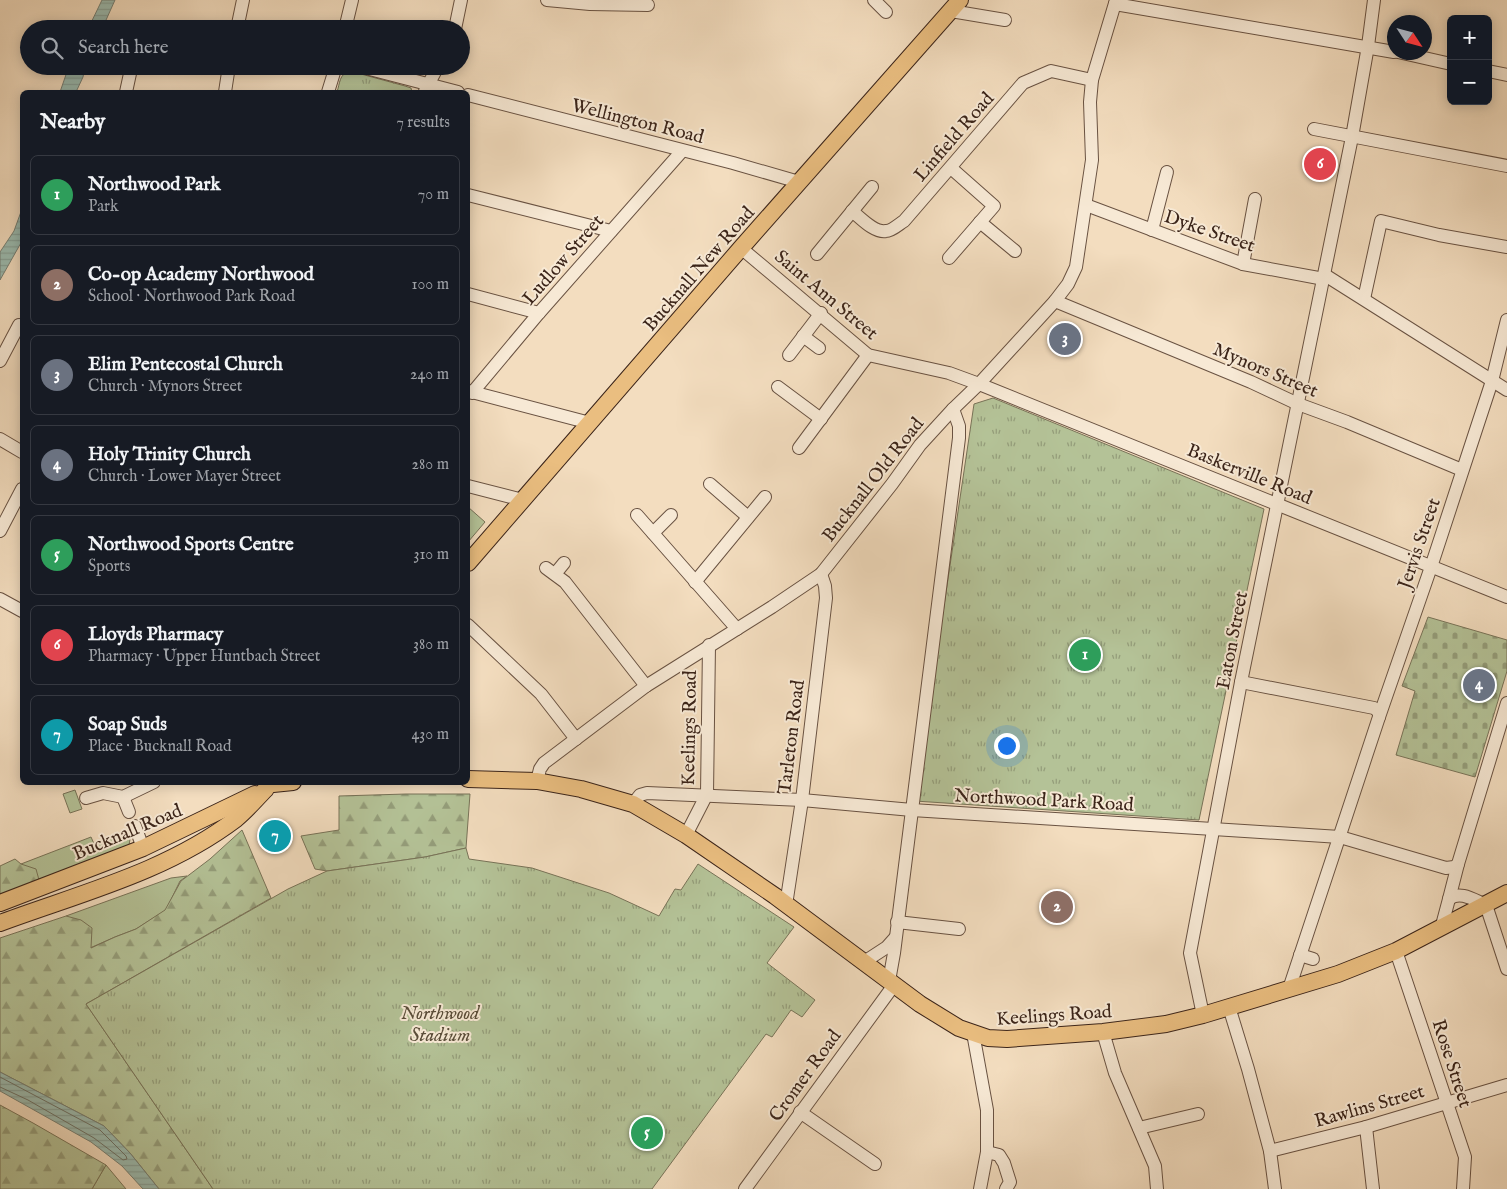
<!DOCTYPE html>
<html lang="en">
<head>
<meta charset="utf-8">
<style>
	body { margin:0; font-family:"IM FELL English",serif; background:#242831; color:#f1f3f6 }
	.controls { position:absolute; right:15px; top:15px; display:grid; overflow:hidden; border-radius:8px; box-shadow:0 2px 12px #0003 }
	.controls button { width:45px; height:45px; display:grid; place-items:center; padding:0; border:0; border-bottom:1px solid #363941; background:#171b24; color:#f1f3f6; font:25px sans-serif }
	.compass { position:absolute; left:1387px; top:15px; width:45px; height:45px; border-radius:50%; background:#171b24; box-shadow:0 2px 12px #0003; rotate:126deg }
	.you { position:absolute; left:1006px; top:745px; width:18px; height:18px; margin:-12px; border:4px solid #fff; border-radius:50%; background:#1a73e8; box-shadow:0 0 0 8px #1a73e833 }
	.badge { display:grid; place-items:center; width:32px; height:32px; border-radius:50%; background:#0f766e; color:#fff; font-size:16px; font-weight:700 }
	.pin { position:absolute; translate:-50% -50%; border:2px solid #fff; box-shadow:0 1px 5px #0006 }
	.list { margin:0; padding:0; list-style:none }
	h2 { display:flex; justify-content:space-between; align-items:center; height:65px; margin:0; padding:0 20px; font-size:21px }
	h2 small { font-size:16px; font-weight:400; color:#9ea1a6 }
	.list li { display:grid; grid-template-columns:32px 1fr auto; gap:15px; align-items:center; box-sizing:border-box; height:80px; margin:0 10px 10px; padding:0 10px; border:1px solid #363941; border-radius:8px }
	.list b { display:block; font-size:19px; white-space:nowrap }
	.list p { margin:0; font-size:16px; white-space:nowrap; color:#9ea1a6 }
	.list em { font-size:16px; font-style:normal; color:#9ea1a6 }
	.icon { flex:none; width:28px; height:28px; fill:none; stroke:currentColor; stroke-width:2; stroke-linecap:round; stroke-linejoin:round }
	.map { position:relative; flex:none; width:1507px; height:1189px; overflow:hidden }
	.search { position:absolute; background:#171b24; box-shadow:0 2px 12px #0003; left:20px; top:20px; width:450px; height:55px; display:flex; align-items:center; gap:12px; box-sizing:border-box; padding:0 18px; border-radius:28px; color:#9ea1a6; font-size:19px }
	.panel { position:absolute; background:#171b24; box-shadow:0 2px 12px #0003; left:20px; top:90px; width:450px; height:695px; border-radius:8px }
	.map>svg:first-child { display:block }
</style>
</head>
<body>
<div class="map">
<svg width="1507" height="1189" viewBox="0 0 1507 1189">
	<defs>
		<pattern id="forest-firs" width="22" height="20" patternUnits="userSpaceOnUse" patternTransform="scale(1.25)"><rect width="22" height="20" fill="#b4c297"/><path d="M5 1l3.5 6h-7zM16 11l3.5 6h-7z" fill="#949d7a"/></pattern>
		<pattern id="cemetery-stones" width="16" height="16" patternUnits="userSpaceOnUse" patternTransform="scale(1.25)"><rect width="16" height="16" fill="#b4c297"/><path d="M2 7V4a2 2 0 0 1 4 0v3zM10 15v-3a2 2 0 0 1 4 0v3z" fill="#949d7a"/></pattern>
		<pattern id="park-tufts" width="24" height="20" patternUnits="userSpaceOnUse" patternTransform="scale(1.25)"><rect width="24" height="20" fill="#b4c297"/><path d="M3 7l-1-3M5 7V3M7 7l1-3M15 17l-1-3M17 17v-4M19 17l1-3" fill="none" stroke="#949d7a"/></pattern>
		<pattern id="water-rules" width="6" height="5" patternUnits="userSpaceOnUse" patternTransform="scale(1.25)"><rect width="6" height="5" fill="#9bbcb1"/><path d="M0 2.5h6" fill="none" stroke="#86a198"/></pattern>
	</defs>
	<rect width="100%" height="100%" fill="#f3ddbf"/>
	<filter id="stains"><feTurbulence type="fractalNoise" baseFrequency=".004" numOctaves="4"/><feColorMatrix values="0 0 0 0 .2 0 0 0 0 .09 0 0 0 0 .02 0 0 0 .5 -.17"/></filter>
	<radialGradient id="worn" r=".72"><stop offset=".6" stop-color="#630" stop-opacity="0"/><stop offset="1" stop-color="#630" stop-opacity=".3"/></radialGradient>
	<g fill="#b4c297" stroke="#787358">
		<polygon points="468,507 485,522 468,542"/>
		<polygon points="75,790 82,809 70,813 63,794"/>
		<polygon points="132,828 129,845 39,880 21,864 91,837 95,846"/>
		<polygon points="187,876 180,881 166,910 136,929 115,937 90,948 66,916 171,878"/>
		<polygon points="106,1165 126,1189 92,1189"/>
	</g>
	<g fill="url(#forest-firs)" stroke="#787358">
		<polygon points="406,794 470,794 466,848 425,857 327,871 315,869 301,836 339,830 339,796"/>
		<polygon points="242,830 271,898 86,1004 213,1189 159,1189 130,1153 104,1126 0,1072 0,938 66,916 81,920 92,928 91,948 115,937 136,929 165,910 181,881 210,859"/>
		<polygon points="15,859 21,864 36,869 39,880 0,896 0,866"/>
		<polygon points="0,1105 33,1123 106,1165 92,1189 0,1189"/>
	</g>
	<polygon fill="url(#cemetery-stones)" stroke="#787358" points="1428,617 1507,640 1507,671 1475,777 1396,755 1415,691 1402,686"/>
	<g fill="url(#park-tufts)" stroke="#787358">
		<path d="M350 71 405 86 411 88 412 92H337C340 83 339 74 350 71Z"/>
		<polygon points="993,398 1264,509 1199,820 915,801 974,404"/>
		<polygon points="466,848 469,859 532,868 609,893 659,916 675,889 681,890 698,864 794,927 767,963 815,1000 802,1017 791,1010 772,1037 766,1034 652,1189 213,1189 86,1004 288,889 327,871 425,857"/>
	</g>
	<g fill="url(#water-rules)" stroke="#757f74">
		<polygon points="102,0 115,0 102,29 88,29"/>
		<polygon points="69,66 85,66 83,77 76,92 60,92"/>
		<polygon points="22,209 22,241 0,280 0,252 14,231"/>
		<polygon points="0,1072 104,1126 130,1153 159,1189 143,1189 122,1166 91,1142 0,1091"/>
	</g>
	<g fill="none" stroke-linecap="round" stroke-linejoin="round">
		<polyline stroke="#6b7065" stroke-width="1" points="0,1077 100,1130 126,1156 127,1159 123,1160 94,1138 28,1100 0,1087"/>
		<g stroke="#695242" stroke-width="14">
			<g id="minor">
				<polyline points="547,0 590,4 648,5"/>
				<polyline points="874,0 886,12"/>
				<polyline points="1115,4 1394,52"/>
				<polyline points="951,11 1005,20"/>
				<polyline points="237,29 243,0"/>
				<polyline points="345,29 352,0"/>
				<polyline points="455,29 461,0"/>
				<polyline points="1398,52 1451,64"/>
				<polyline points="358,66 458,92"/>
				<polyline points="1488,71 1507,75"/>
				<polyline points="425,91 438,66"/>
				<polyline points="126,92 131,69"/>
				<polyline points="225,92 229,66"/>
				<polyline points="328,92 336,66"/>
				<polyline points="468,95 733,163 799,182"/>
				<polyline points="1314,129 1507,166"/>
				<polyline points="468,195 611,231"/>
				<polyline points="1086,205 1243,264 1324,279"/>
				<path d="M852 211C861 218 874 233 886 231 892 231 899 224 904 221L1023 83 1051 71 1092 80"/>
				<polyline points="980,222 1015,251"/>
				<polyline points="1152,230 1167,172"/>
				<polyline points="741,248 868,355 949,373 979,384 1507,597"/>
				<polyline points="817,254 872,187"/>
				<polyline points="949,258 994,206 951,168"/>
				<polyline points="1243,264 1255,199"/>
				<polyline points="1325,275 1507,390"/>
				<polyline points="468,294 539,313"/>
				<polyline points="1364,299 1381,221 1439,235 1507,247"/>
				<polyline points="1055,301 1251,382 1298,404 1347,422 1462,470"/>
				<polyline points="803,336 819,348"/>
				<polyline points="789,355 821,313"/>
				<polyline points="0,361 19,325"/>
				<polyline points="778,387 821,419"/>
				<polyline points="468,391 590,423"/>
				<polyline points="472,393 539,313 682,151"/>
				<polyline points="0,439 22,452"/>
				<polyline points="799,448 868,355"/>
				<polyline points="710,484 748,517"/>
				<polyline points="468,486 523,500"/>
				<polyline points="637,515 737,629"/>
				<polyline points="0,531 22,489"/>
				<polyline points="653,533 671,515"/>
				<polyline points="546,568 565,582 646,686"/>
				<polyline points="555,574 564,563"/>
				<polyline points="695,582 765,497"/>
				<polyline points="0,599 22,611"/>
				<polyline points="468,625 541,694 576,739"/>
				<polyline points="1241,682 1374,708 1379,712 1379,717 1289,989"/>
				<polyline points="1379,717 1431,567 1492,381 1507,320"/>
				<polyline points="537,781 540,769 544,763 646,686 772,607 821,574 892,484 920,445 953,409 979,384 1055,301 1068,284 1076,267 1092,160 1090,102 1092,80 1116,0"/>
				<polyline points="123,797 129,812"/>
				<polyline points="86,798 103,793 123,797 154,782"/>
				<polyline points="633,804 640,795 647,793 802,800 912,810 1340,837 1446,868 1454,867 1458,864 1507,703"/>
				<polyline points="135,826 143,848"/>
				<polyline points="686,835 707,794 709,645"/>
				<polyline points="1449,899 1458,864"/>
				<polyline points="786,905 802,800 826,598 825,586 821,574"/>
				<polyline points="897,922 959,929"/>
				<path d="M1441 929 1449 899C1460 890 1474 900 1486 905L1507 969"/>
				<polyline points="1396,951 1465,1157 1463,1189"/>
				<polyline points="1300,955 1313,959"/>
				<polyline points="864,962 887,947 895,938"/>
				<polyline points="889,981 894,953 959,438 959,426 953,409"/>
				<polyline points="1229,1007 1248,1069 1270,1151 1275,1189"/>
				<polyline points="1203,1015 1190,953 1241,682 1352,137 1368,46 1374,0"/>
				<polyline points="1103,1032 1115,1073 1155,1166 1157,1189"/>
				<polyline points="973,1033 987,1110 987,1152 980,1189"/>
				<polyline points="800,1112 875,1164"/>
				<polyline points="1366,1127 1373,1189"/>
				<polyline points="1139,1128 1198,1114"/>
				<polyline points="1270,1151 1366,1127 1507,1085"/>
				<polyline points="987,1152 999,1155 1004,1163 1010,1182 1006,1189"/>
				<polyline points="745,1189 894,985"/>
			</g>
		</g>
		<g stroke="#3b2419" stroke-width="18">
			<g id="major">
				<polyline points="468,563 741,248 960,0"/>
				<polyline points="468,779 537,781 581,789 633,804 686,835 775,896 920,1004 959,1028 988,1038 1007,1039 1103,1032 1166,1024 1203,1015 1338,974 1396,951 1507,893"/>
				<polyline points="273,784 293,782"/>
				<polyline points="0,903 143,848 255,794"/>
				<path d="M0 923C81 893 166 872 236 819 247 810 256 799 266 789"/>
			</g>
		</g>
		<use href="#minor" stroke="#f7e9d5" stroke-width="12"/>
		<use href="#major" stroke="#eabe80" stroke-width="16"/>
	</g>
	<g text-anchor="middle" stroke-width="4" stroke-linejoin="round" paint-order="stroke">
		<g font-size="19" fill="#3b2419" stroke="#f7e9d5">
			<text transform="translate(638 120) rotate(14)" y="7">Wellington Road</text>
			<text transform="translate(953 136) rotate(-49)" y="7">Linfield Road</text>
			<text transform="translate(1210 230) rotate(19)" y="7">Dyke Street</text>
			<text transform="translate(562 259) rotate(-49)" y="7">Ludlow Street</text>
			<text transform="translate(698 268) rotate(-49)" y="7">Bucknall New Road</text>
			<text transform="translate(827 294) rotate(40)" y="7">Saint Ann Street</text>
			<text transform="translate(1266 369) rotate(23)" y="7">Mynors Street</text>
			<text transform="translate(1250 473) rotate(22)" y="7">Baskerville Road</text>
			<text transform="translate(872 479) rotate(-52)" y="7">Bucknall Old Road</text>
			<text transform="translate(1418 543) rotate(-71)" y="7">Jervis Street</text>
			<text transform="translate(1231 640) rotate(-79)" y="7">Eaton Street</text>
			<text transform="translate(688 728) rotate(-89)" y="7">Keelings Road</text>
			<text transform="translate(790 737) rotate(-83)" y="7">Tarleton Road</text>
			<text transform="translate(1044 799) rotate(3)" y="7">Northwood Park Road</text>
			<text transform="translate(127 831) rotate(-23)" y="7">Bucknall Road</text>
			<text transform="translate(1054 1014) rotate(-4)" y="7">Keelings Road</text>
			<text transform="translate(1453 1063) rotate(72)" y="7">Rose Street</text>
			<text transform="translate(804 1075) rotate(-54)" y="7">Cromer Road</text>
			<text transform="translate(1369 1105) rotate(-16)" y="7">Rawlins Street</text>
		</g>
		<g font-size="19" font-style="italic" fill="#594c38" stroke="#f7e9d5">
			<text x="440" y="1019">Northwood<tspan x="440" dy="22">Stadium</tspan></text>
		</g>
	</g>
	<rect width="100%" height="100%" filter="url(#stains)"/>
	<rect width="100%" height="100%" fill="url(#worn)"/>
</svg>
<div class="controls">
<button>+</button>
<button>−</button>
</div>
<svg class="compass" viewBox="-18 -18 36 36"><path d="M0-13l5 13h-10z" fill="#e53935"/><path d="M0 13l5-13h-10z" fill="#9ea1a6"/></svg>
<div class="you"></div>
<div class="pin badge" style="left:1085px;top:655px;background:#2e9e5b">1</div>
<div class="pin badge" style="left:1057px;top:907px;background:#8d6e63">2</div>
<div class="pin badge" style="left:1065px;top:339px;background:#6b7280">3</div>
<div class="pin badge" style="left:1479px;top:685px;background:#6b7280">4</div>
<div class="pin badge" style="left:647px;top:1133px;background:#2e9e5b">5</div>
<div class="pin badge" style="left:1320px;top:164px;background:#e0444e">6</div>
<div class="pin badge" style="left:275px;top:836px;background:#0f9aa8">7</div>
<div class="search"><svg class="icon" aria-label="search" viewBox="0 0 24 24"><circle cx="10" cy="10" r="6"/><path d="M15 15l6 6"/></svg>Search here</div>
<section class="panel">
<h2>Nearby<small>7 results</small></h2>
<ul class="list">
<li><span class="badge" style="background:#2e9e5b">1</span><div><b>Northwood Park</b><p>Park</p></div><em>70 m</em></li>
<li><span class="badge" style="background:#8d6e63">2</span><div><b>Co-op Academy Northwood</b><p>School · Northwood Park Road</p></div><em>100 m</em></li>
<li><span class="badge" style="background:#6b7280">3</span><div><b>Elim Pentecostal Church</b><p>Church · Mynors Street</p></div><em>240 m</em></li>
<li><span class="badge" style="background:#6b7280">4</span><div><b>Holy Trinity Church</b><p>Church · Lower Mayer Street</p></div><em>280 m</em></li>
<li><span class="badge" style="background:#2e9e5b">5</span><div><b>Northwood Sports Centre</b><p>Sports</p></div><em>310 m</em></li>
<li><span class="badge" style="background:#e0444e">6</span><div><b>Lloyds Pharmacy</b><p>Pharmacy · Upper Huntbach Street</p></div><em>380 m</em></li>
<li><span class="badge" style="background:#0f9aa8">7</span><div><b>Soap Suds</b><p>Place · Bucknall Road</p></div><em>430 m</em></li>
</ul>
</section>
</div>
</body>
</html>
